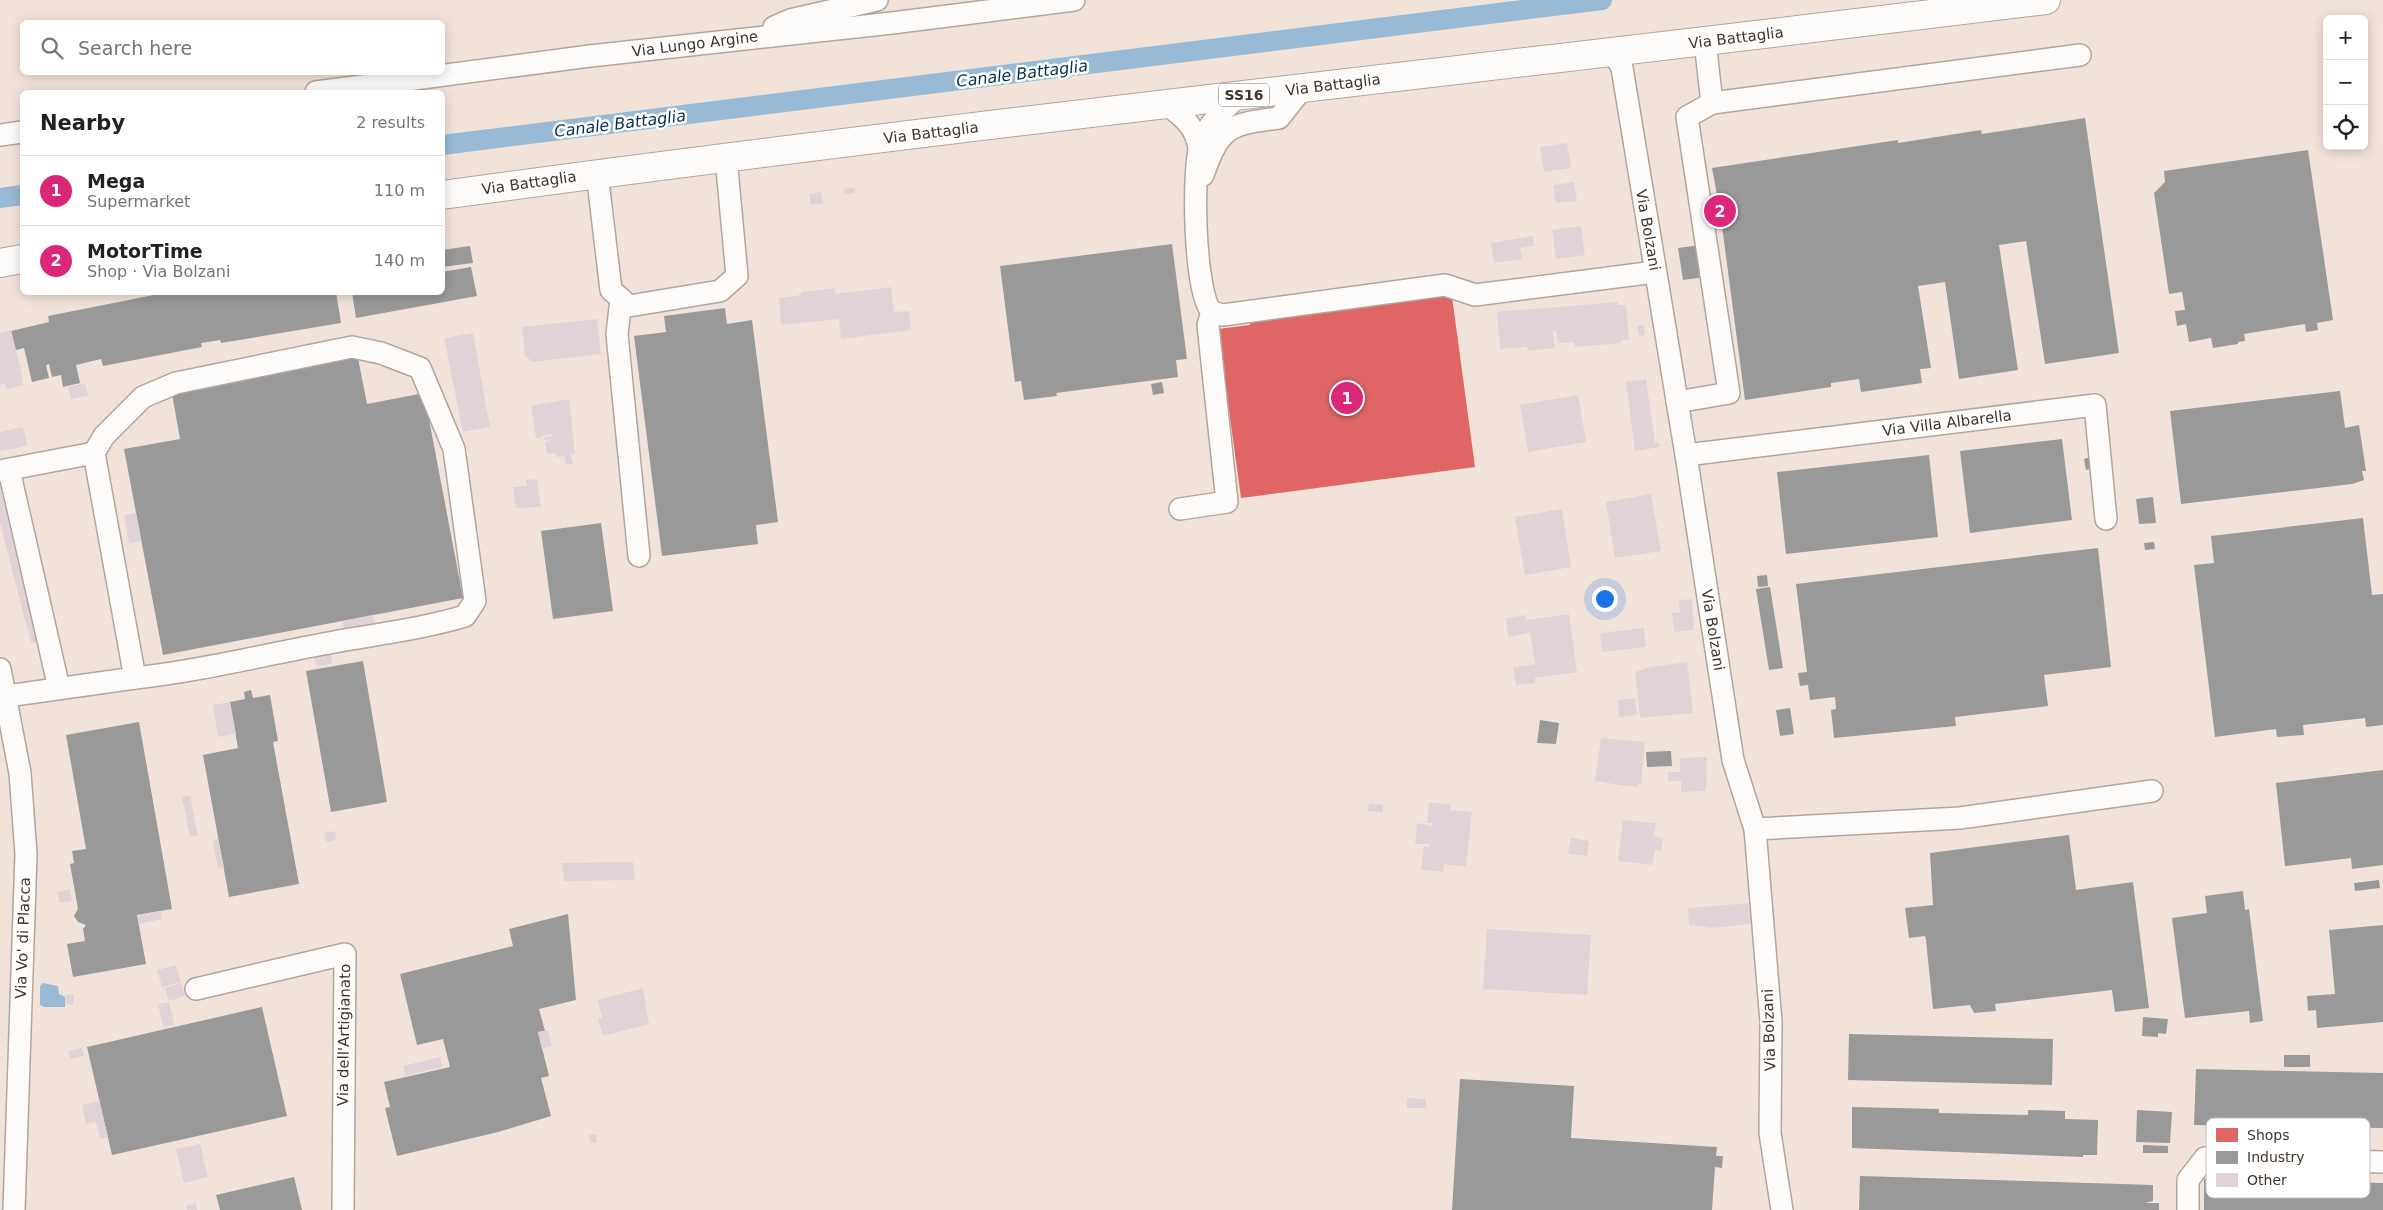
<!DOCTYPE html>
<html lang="en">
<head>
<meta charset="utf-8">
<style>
	body { margin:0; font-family:"DejaVu Sans",sans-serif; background:#f2f2f2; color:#202124 }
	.controls { position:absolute; right:15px; top:15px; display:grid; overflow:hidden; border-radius:8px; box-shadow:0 2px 12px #0003 }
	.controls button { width:45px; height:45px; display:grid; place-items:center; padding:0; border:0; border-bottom:1px solid #e0e0e0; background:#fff; color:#202124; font:25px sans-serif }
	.you { position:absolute; left:1604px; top:598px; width:18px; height:18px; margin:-12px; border:4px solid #fff; border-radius:50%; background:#1a73e8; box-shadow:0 0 0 8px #1a73e833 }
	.badge { display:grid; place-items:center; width:32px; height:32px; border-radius:50%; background:#db2777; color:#fff; font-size:16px; font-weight:700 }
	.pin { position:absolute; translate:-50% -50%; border:2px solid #fff; box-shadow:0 1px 5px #0006 }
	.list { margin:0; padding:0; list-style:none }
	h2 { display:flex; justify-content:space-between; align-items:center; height:65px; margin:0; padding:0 20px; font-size:21px }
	h2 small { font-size:16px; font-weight:400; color:#757577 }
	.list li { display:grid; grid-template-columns:32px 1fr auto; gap:15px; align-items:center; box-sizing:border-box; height:70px; padding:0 20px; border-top:1px solid #e0e0e0 }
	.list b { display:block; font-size:19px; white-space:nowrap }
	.list p { margin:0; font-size:16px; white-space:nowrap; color:#757577 }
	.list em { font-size:16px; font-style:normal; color:#757577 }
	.icon { flex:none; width:28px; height:28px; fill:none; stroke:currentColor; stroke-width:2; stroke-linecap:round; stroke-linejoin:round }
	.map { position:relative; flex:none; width:2383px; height:1210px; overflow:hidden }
	.search { position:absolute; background:#fff; box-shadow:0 2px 12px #0003; left:20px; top:20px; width:425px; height:55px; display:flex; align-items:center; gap:12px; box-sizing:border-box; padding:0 18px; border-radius:8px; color:#757577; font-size:19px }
	.panel { position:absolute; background:#fff; box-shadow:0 2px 12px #0003; left:20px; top:90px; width:425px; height:205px; border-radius:8px }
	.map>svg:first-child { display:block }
</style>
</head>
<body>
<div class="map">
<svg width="2383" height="1210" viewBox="0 0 2383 1210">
	<rect width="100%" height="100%" fill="#f2e3da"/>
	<polygon fill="#98bad4" points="43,983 58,986 59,994 65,997 65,1007 44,1007 40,1005 40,986"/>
	<polygon fill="#e06666" points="1451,289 1475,467 1241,498 1218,329 1250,325 1252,316"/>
	<g fill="#999">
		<polygon points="2085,118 2119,353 2045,364 2026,241 1999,245 2018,370 1959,379 1945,282 1918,286 1931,368 1920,369 1922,383 1861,392 1859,379 1831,383 1831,387 1745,400 1720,211 1712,168 1898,140 1898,143 1981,130 1982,134"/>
		<polygon points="2308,150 2333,320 2317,323 2318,330 2306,332 2305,324 2244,334 2245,341 2238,342 2238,344 2213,348 2211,338 2189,342 2186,324 2177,326 2175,311 2185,310 2182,292 2169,294 2154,193 2165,182 2164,171"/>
		<polygon points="1172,244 1187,359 1176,360 1178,377 1056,393 1057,396 1024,400 1021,381 1015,382 1000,266"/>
		<polygon points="1701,245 1706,277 1683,280 1678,248"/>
		<polygon points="470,246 473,263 442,267 442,250"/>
		<polygon points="471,267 477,296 356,318 352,292 442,292 442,272"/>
		<polygon points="169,292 336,292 341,323 221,343 220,340 201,343 202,347 103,366 101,359 76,365 80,383 63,387 61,375 52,377 49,364 46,365 49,378 32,382 24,348 16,350 11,331 49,322 48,316"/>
		<polygon points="725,308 727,324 752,320 778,522 756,525 758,544 662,556 634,336 666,332 664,316"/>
		<polygon points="357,353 367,404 424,393 463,598 163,655 124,449 180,439 171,388"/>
		<polygon points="1162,382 1164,393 1153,395 1151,384"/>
		<polygon points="2340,391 2345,428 2359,425 2366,471 2362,471 2364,480 2352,484 2181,504 2170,411"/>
		<polygon points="2062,439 2072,520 1970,533 1960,451"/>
		<polygon points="1929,455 1938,537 1786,554 1777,472"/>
		<polygon points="2091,457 2094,468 2086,470 2084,459"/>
		<polygon points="2153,497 2156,523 2139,524 2136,499"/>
		<polygon points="2363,518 2372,595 2383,594 2383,725 2366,727 2365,718 2303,725 2304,735 2277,737 2276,729 2215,737 2194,565 2214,563 2211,536"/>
		<polygon points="601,523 613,611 553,619 541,531"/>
		<polygon points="2154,542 2155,549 2145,550 2144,543"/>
		<polygon points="2098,548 2111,667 2044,675 2048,706 1955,717 1956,726 1834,738 1831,710 1836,709 1835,697 1810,700 1808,685 1800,686 1798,673 1807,672 1796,584"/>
		<polygon points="1767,575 1768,586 1758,587 1757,576"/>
		<polygon points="1770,587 1783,668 1769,670 1756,589"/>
		<polygon points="363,661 387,802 331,812 306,671"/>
		<polygon points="251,690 253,698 270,695 278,741 273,742 299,884 229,897 203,755 238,748 230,702 245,699 244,692"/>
		<polygon points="1790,708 1794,734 1780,736 1776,710"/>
		<polygon points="1540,720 1559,723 1556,744 1537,743"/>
		<polygon points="139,722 172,909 137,915 146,964 73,977 67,944 85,941 83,929 86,925 78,922 74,916 78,909 70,864 74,863 72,851 86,849 66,735"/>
		<polygon points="1671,751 1672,766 1647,767 1646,752"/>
		<polygon points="2383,770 2383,865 2352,869 2351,858 2285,866 2276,783"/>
		<polygon points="2069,835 2076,890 2133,882 2149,1008 2115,1012 2112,990 1995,1004 1996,1011 1974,1013 1970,1005 1933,1009 1926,940 1925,936 1909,938 1905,908 1933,905 1930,853"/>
		<polygon points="2379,880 2380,888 2355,891 2354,883"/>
		<polygon points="2243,891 2245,910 2249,909 2263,1021 2250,1023 2249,1011 2185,1018 2172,918 2207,913 2205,896"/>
		<polygon points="568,914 576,1000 539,1009 545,1031 538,1032 549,1076 541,1078 551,1116 498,1132 397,1156 385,1108 390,1107 384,1082 450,1067 443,1039 417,1045 400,974 513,946 509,929"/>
		<polygon points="2383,925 2383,1022 2317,1028 2316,1010 2308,1011 2307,996 2335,994 2329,930"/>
		<polygon points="262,1007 287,1116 112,1155 87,1047"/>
		<polygon points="2143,1017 2168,1019 2166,1034 2158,1033 2158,1037 2142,1036"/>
		<polygon points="1849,1034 2053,1039 2052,1085 1848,1080"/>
		<rect x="2284" y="1055" width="26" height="12"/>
		<polygon points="2196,1069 2383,1073 2383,1128 2194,1125"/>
		<polygon points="1460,1079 1574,1086 1571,1138 1717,1147 1716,1156 1723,1156 1722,1168 1715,1167 1712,1210 1452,1210"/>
		<polygon points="1852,1107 1939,1109 1939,1113 2028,1115 2028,1110 2065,1111 2065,1119 2098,1120 2097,1155 2083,1155 2083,1157 1852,1148"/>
		<polygon points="2137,1110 2172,1112 2170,1143 2136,1142"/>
		<polygon points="2143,1145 2168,1146 2168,1153 2143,1153"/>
		<polygon points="1860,1176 2153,1185 2153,1201 2145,1203 2159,1203 2159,1210 1859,1210"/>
		<polygon points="294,1177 302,1210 220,1210 216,1195"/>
		<polygon points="2204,1179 2383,1183 2383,1210 2204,1210"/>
	</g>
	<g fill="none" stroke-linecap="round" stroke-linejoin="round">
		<g stroke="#98bad4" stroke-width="20">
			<polyline points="442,145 1602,0"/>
			<polyline points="0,198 22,195"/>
		</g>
	</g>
	<g fill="#e1d2d7">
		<polygon points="1567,143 1571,168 1544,172 1540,147"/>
		<polygon points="1574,182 1577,201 1556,203 1553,185"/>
		<polygon points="854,188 855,193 845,194 844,189"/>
		<polygon points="821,192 823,203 811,205 809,194"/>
		<polygon points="1581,226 1585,255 1556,259 1552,230"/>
		<polygon points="1533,236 1534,246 1520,248 1522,259 1494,263 1491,243"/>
		<polygon points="891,287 894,312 909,311 911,330 841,339 839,319 781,325 779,298 801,295 801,292 835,288 835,294"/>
		<polygon points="1618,302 1618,305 1626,305 1629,340 1621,340 1622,343 1575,347 1574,342 1558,343 1556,331 1553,331 1555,348 1528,351 1527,347 1500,349 1497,312"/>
		<polygon points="597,319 601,354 533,362 525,356 522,327"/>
		<polygon points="1644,325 1645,335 1639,336 1637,326"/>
		<polygon points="11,330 23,380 21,381 23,385 7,389 5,384 0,385 0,333"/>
		<polygon points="473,333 490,427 463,432 444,338"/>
		<polygon points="1646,379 1655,443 1659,443 1660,447 1635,451 1626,382"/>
		<polygon points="85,383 88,396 71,399 68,387"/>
		<polygon points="1578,395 1586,442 1528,452 1520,405"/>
		<polygon points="569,399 575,454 571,454 573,464 566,465 564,456 556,457 555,453 547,454 545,442 552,439 544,440 543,438 552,436 552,434 541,436 541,439 536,438 531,406"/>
		<polygon points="23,427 27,446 0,451 0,432"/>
		<polygon points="537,479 541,507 516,508 513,487 527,486 526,480"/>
		<polygon points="4,486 44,640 31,643 0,523 0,487"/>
		<polygon points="1651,494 1661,551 1615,558 1606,502"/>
		<polygon points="1562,509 1571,567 1525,575 1515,517"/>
		<polygon points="136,513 141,541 129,544 124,515"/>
		<polygon points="1692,599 1694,630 1674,632 1672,613 1680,613 1679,600"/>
		<polygon points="1569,614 1577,672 1535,678 1535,683 1516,685 1513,667 1535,664 1530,633 1508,637 1506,618 1526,615 1526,620"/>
		<polygon points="373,615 375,623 344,629 342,621"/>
		<polygon points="1644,628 1646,647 1602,652 1600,633"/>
		<polygon points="331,654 332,664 316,666 314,656"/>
		<polygon points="1687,662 1693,713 1640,718 1635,672 1650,667"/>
		<polygon points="1635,698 1637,715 1619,717 1618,700"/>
		<polygon points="230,702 236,734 218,737 213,705"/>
		<polygon points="1601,738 1645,742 1641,784 1638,784 1638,787 1626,786 1595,781"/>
		<polygon points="1707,757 1706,791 1681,792 1681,781 1668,781 1668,772 1680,772 1680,758"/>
		<polygon points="190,796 198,836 190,837 182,797"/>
		<polygon points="1429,802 1451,805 1450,810 1472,812 1466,867 1444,864 1443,872 1421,870 1424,846 1429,847 1430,844 1415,844 1417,823 1432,826 1432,823 1427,823"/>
		<polygon points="1369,803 1383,805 1383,812 1368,811"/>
		<polygon points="1623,820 1656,823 1654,836 1663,839 1661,851 1655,850 1652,865 1618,861"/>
		<polygon points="335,831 336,840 326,842 324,833"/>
		<polygon points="1571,838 1589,841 1587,856 1568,854"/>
		<polygon points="218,839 224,867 218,869 213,840"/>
		<polygon points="633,862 635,880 564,881 562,863"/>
		<polygon points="70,889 72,901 60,903 57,892"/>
		<polygon points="1749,903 1751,924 1712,928 1689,925 1688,908"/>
		<polygon points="160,911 162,919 139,924 137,915"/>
		<polygon points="1487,929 1591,935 1587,995 1483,989"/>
		<polygon points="176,965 181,982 162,987 157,970"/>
		<polygon points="181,983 185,996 169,1001 165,988"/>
		<polygon points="643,988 649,1024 603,1036 598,1019 602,1018 598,1000"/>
		<polygon points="66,994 74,995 73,1005 65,1004"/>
		<polygon points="169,1002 174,1025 163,1027 158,1004"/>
		<polygon points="548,1030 552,1046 542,1049 538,1032"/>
		<polygon points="82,1048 84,1056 70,1059 68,1051"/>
		<polygon points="440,1057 442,1067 405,1076 403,1066"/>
		<polygon points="1407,1098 1426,1099 1426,1108 1407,1108"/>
		<polygon points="99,1101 108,1137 100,1139 96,1122 86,1124 82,1105"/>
		<polygon points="596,1134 597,1142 590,1143 589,1135"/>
		<polygon points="200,1144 208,1177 184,1183 176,1149"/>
		<polygon points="196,1203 197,1210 187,1210 186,1206"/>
	</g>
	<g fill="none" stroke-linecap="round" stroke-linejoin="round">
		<g stroke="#b2a59d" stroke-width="24">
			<g id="minor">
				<polyline points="774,27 790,20 877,0"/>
				<polyline points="1705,42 1712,103 2080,55"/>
				<polyline points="1614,53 1622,68 1686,455 1733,760 1755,829 1771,1022 1770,1133 1782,1210"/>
				<polyline points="316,92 590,56 892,23 1074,0"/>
				<path d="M1165 104C1182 115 1196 127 1199 148"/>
				<polyline points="0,135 22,132"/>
				<polyline points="597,173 611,290 629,306 720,291 737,276 726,158"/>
				<path d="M1203 175C1220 126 1230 124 1279 118L1302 89"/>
				<polyline points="621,299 617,334 639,556"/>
				<polyline points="1212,312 1223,315 1445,285 1475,295 1655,272"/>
				<polyline points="1677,402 1729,393 1687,117 1712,103"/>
				<path d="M94 453 104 436 143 397 176 383 352 347 381 353 420 368 454 449 475 601 465 616C418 630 370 635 323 644 260 656 198 671 135 678"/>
				<polyline points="1686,455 2095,405 2106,519"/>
				<polyline points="9,470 59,688"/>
				<polyline points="0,471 94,453 135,678 7,696"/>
				<path d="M1180 509 1227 502 1208 325 1212 312C1194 295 1191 164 1202 139 1210 122 1225 108 1239 96"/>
				<polyline points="0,669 20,773 26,854 14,1210"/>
				<polyline points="1755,829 1960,818 2152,791"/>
				<polyline points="196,989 345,954 343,1210"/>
				<polyline points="2188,1210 2188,1180 2205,1158 2383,1162"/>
			</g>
		</g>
		<g stroke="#b2a59d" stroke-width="30">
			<g id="major">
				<path d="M442 195C976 122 1511 66 2046 0"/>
				<polyline points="0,263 22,259"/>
			</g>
		</g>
		<use href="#minor" stroke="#fdfbf9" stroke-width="21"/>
		<use href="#major" stroke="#fdfbf9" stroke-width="28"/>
	</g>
	<g text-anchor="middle" stroke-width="5" stroke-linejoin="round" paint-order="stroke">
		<rect fill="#fff" stroke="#7a726b" stroke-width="1" x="1219" y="83.5" width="50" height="23" rx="4"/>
		<g font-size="14" font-weight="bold" fill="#41352b">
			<text x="1244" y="100">SS16</text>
		</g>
		<g font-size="15" fill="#41352b" stroke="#fff">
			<text transform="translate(1736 38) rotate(-7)" y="5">Via Battaglia</text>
			<text transform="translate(695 44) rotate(-7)" y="5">Via Lungo Argine</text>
			<text transform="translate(1333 85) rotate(-7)" y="5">Via Battaglia</text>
			<text transform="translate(931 133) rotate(-7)" y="5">Via Battaglia</text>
			<text transform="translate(529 183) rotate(-8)" y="5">Via Battaglia</text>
			<text transform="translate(1648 230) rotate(80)" y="5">Via Bolzani</text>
			<text transform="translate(1947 423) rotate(-7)" y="5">Via Villa Albarella</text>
			<text transform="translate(1713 630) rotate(81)" y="5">Via Bolzani</text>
			<text transform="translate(23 938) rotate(-88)" y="5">Via Vo' di Placca</text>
			<text transform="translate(1769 1030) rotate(-92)" y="5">Via Bolzani</text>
			<text transform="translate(344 1035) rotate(-89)" y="5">Via dell'Artigianato</text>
		</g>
		<g font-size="16" font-style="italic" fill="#03314c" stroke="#fff">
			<text transform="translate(1022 73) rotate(-7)" y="6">Canale Battaglia</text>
			<text transform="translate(620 123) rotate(-7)" y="6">Canale Battaglia</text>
		</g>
	</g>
	<rect x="2206" y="1118" width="164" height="80" rx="8" fill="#fff" stroke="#c6c2bf" stroke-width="1"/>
	<rect x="2216" y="1128" width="22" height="14" fill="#e06666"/>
	<rect x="2216" y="1151" width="22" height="13" fill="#999"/>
	<rect x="2216" y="1173" width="22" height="14" fill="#e1d2d7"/>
	<g font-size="14" fill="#41352b">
		<text x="2247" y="1140">Shops</text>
		<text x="2247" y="1162">Industry</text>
		<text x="2247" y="1185">Other</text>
	</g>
</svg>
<div class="controls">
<button>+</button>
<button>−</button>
<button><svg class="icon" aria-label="locate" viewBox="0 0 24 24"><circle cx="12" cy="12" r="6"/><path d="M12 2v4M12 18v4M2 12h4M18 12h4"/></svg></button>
</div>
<div class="you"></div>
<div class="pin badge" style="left:1347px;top:398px">1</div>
<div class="pin badge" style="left:1720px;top:211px">2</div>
<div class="search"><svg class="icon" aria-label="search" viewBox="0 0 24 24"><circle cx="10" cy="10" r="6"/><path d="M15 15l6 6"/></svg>Search here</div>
<section class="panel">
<h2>Nearby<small>2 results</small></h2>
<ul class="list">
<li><span class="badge">1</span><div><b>Mega</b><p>Supermarket</p></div><em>110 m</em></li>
<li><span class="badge">2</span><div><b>MotorTime</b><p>Shop · Via Bolzani</p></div><em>140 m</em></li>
</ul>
</section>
</div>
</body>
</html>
